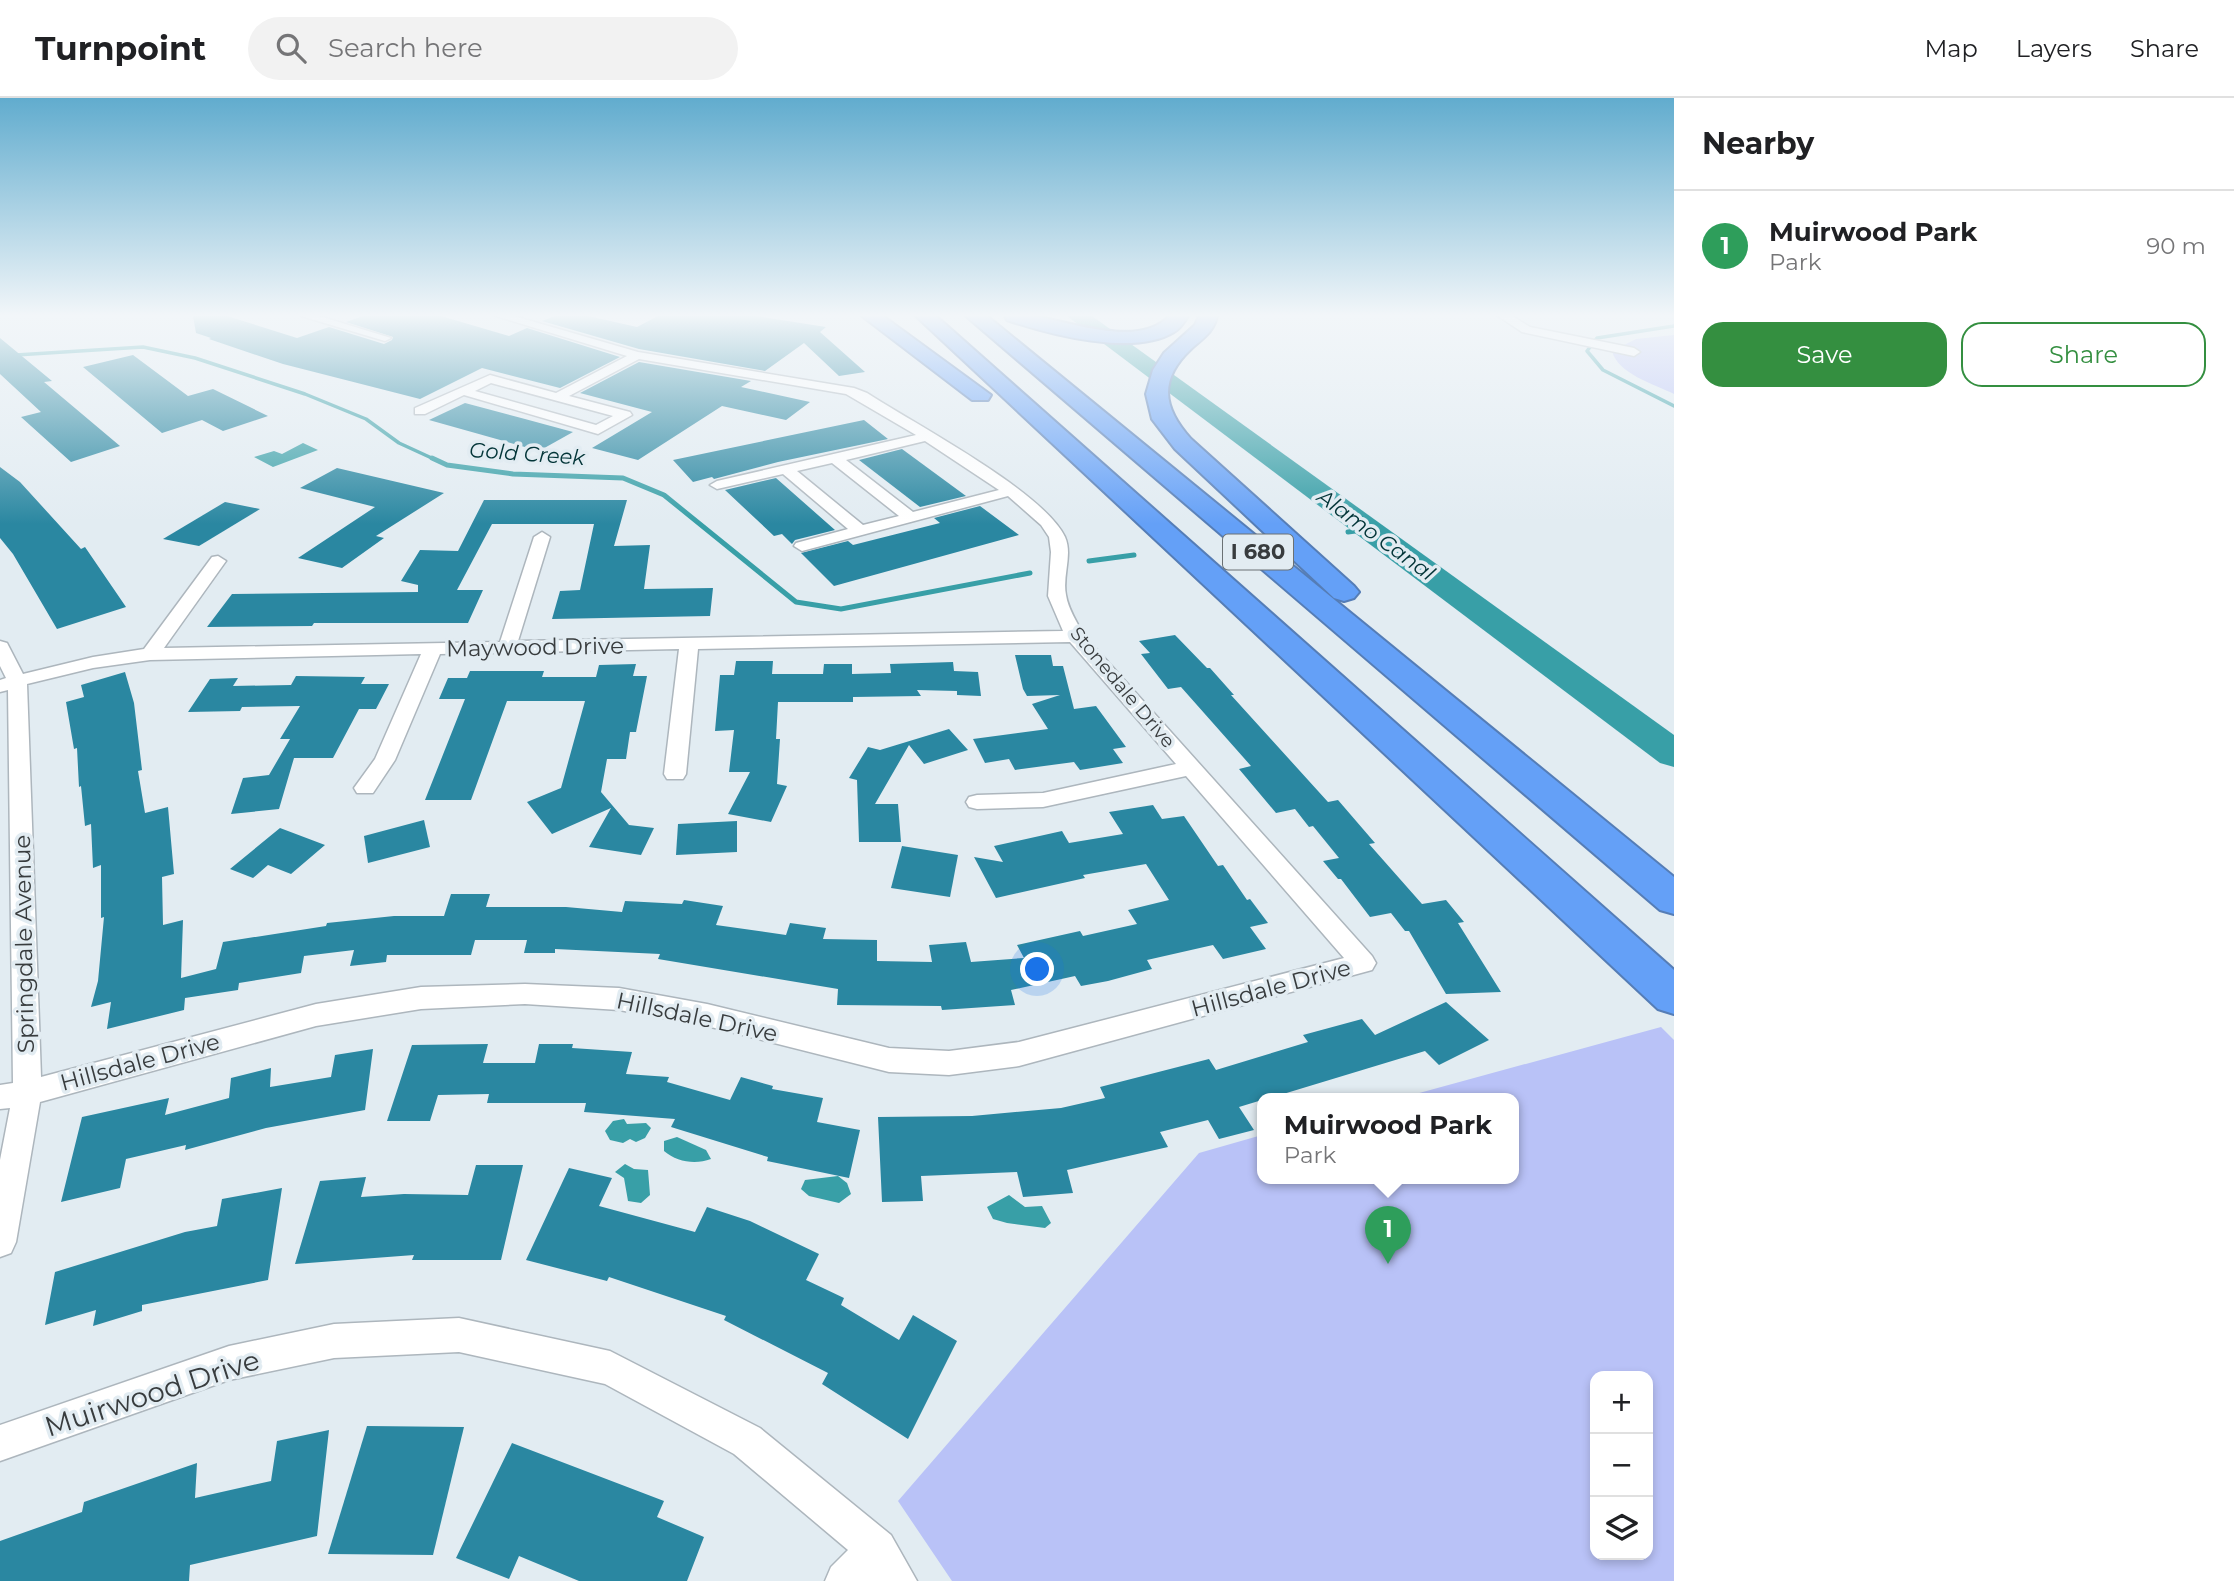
<!DOCTYPE html>
<html lang="en">
<head>
<meta charset="utf-8">
<style>
	body { margin:0; font-family:Montserrat,sans-serif; background:#f2f2f2; color:#202124 }
	.controls { position:absolute; right:21px; bottom:21px; display:grid; overflow:hidden; border-radius:14px; box-shadow:0 4px 10px #0003 }
	.controls button { width:63px; height:63px; display:grid; place-items:center; padding:0; border:0; border-bottom:2px solid #e0e0e0; background:#fff; color:#202124; font:35px sans-serif }
	.you { position:absolute; left:1038px; top:872px; width:24px; height:24px; margin:-18px; border:5px solid #fff; border-radius:50%; background:#1a73e8; box-shadow:0 0 0 10px #1a73e833 }
	.badge { display:grid; place-items:center; width:46px; height:46px; border-radius:50%; background:#348f40; color:#fff; font-size:23px; font-weight:700 }
	.pin { position:absolute; translate:-50% -58px; filter:drop-shadow(0 2px 4px #0008) }
	.pin::after { content:''; position:absolute; top:37px; width:24px; height:21px; background:inherit; clip-path:polygon(0 0,100% 0,50% 100%) }
	.popup { position:absolute; left:1257px; top:995px; width:262px; height:91px; box-sizing:border-box; display:grid; place-content:center; border-radius:14px; background:#fff; filter:drop-shadow(0 2px 5px #0005); font-size:23px; white-space:nowrap; color:#757577 }
	.popup b { font-size:26px; color:#202124 }
	.popup::after { content:''; position:absolute; left:50%; top:100%; margin-left:-14px; border:14px solid transparent; border-top-color:#fff }
	.list { margin:0; padding:0; list-style:none }
	h2 { display:flex; justify-content:space-between; align-items:center; height:91px; margin:0; padding:0 28px; font-size:30px }
	h2 small { font-size:23px; font-weight:400; color:#757577 }
	.list li { display:grid; grid-template-columns:46px 1fr auto; gap:21px; align-items:center; box-sizing:border-box; height:112px; padding:0 28px; border-top:2px solid #e0e0e0 }
	.list b { display:block; font-size:26px; white-space:nowrap }
	.list p { margin:0; font-size:23px; white-space:nowrap; color:#757577 }
	.list em { font-size:23px; font-style:normal; color:#757577 }
	.actions { display:flex; gap:14px; padding:21px 28px }
	.actions a { flex:1; padding:16px 0; border:2px solid #348f40; border-radius:21px; text-align:center; font-size:24px; color:#348f40 }
	.actions .main { background:#348f40; color:#fff }
	.icon { flex:none; width:38px; height:38px; fill:none; stroke:currentColor; stroke-width:2; stroke-linecap:round; stroke-linejoin:round }
	.map { position:relative; flex:none; width:1674px; height:1483px; overflow:hidden }
	header { display:flex; align-items:center; gap:42px; box-sizing:border-box; height:98px; padding:0 35px; background:#fff; border-bottom:2px solid #e0e0e0 }
	header strong { font-size:33px }
	nav { display:flex; gap:38px; margin-inline-start:auto; font-size:24px }
	.search { width:490px; height:63px; background:#f2f2f2; display:flex; align-items:center; gap:18px; box-sizing:border-box; padding:0 24px; border-radius:38px; color:#757577; font-size:26px }
	main { display:flex }
	aside { flex:1; background:#fff }
	.map>svg:first-child { display:block }
</style>
</head>
<body>
<header>
<strong>Turnpoint</strong>
<div class="search"><svg class="icon" aria-label="search" viewBox="0 0 24 24"><circle cx="10" cy="10" r="6"/><path d="M15 15l6 6"/></svg>Search here</div>
<nav><a>Map</a><a>Layers</a><a>Share</a></nav>
</header>
<main>
<div class="map">
<svg width="1674" height="1483" viewBox="0 0 1674 1483">
	<rect width="100%" height="100%" fill="#e2ecf2"/>
	<g fill="#b9c2f7" fill-rule="evenodd">
		<path d="M1674 237V296C1654 286 1618 276 1612 253L1636 241Z"/>
		<path d="M1661 929 1674 942V1483H952L898 1403 1199 1055 1262 1037V1080H1514V1000H1401ZM1595 1278H1648V1457H1595Z"/>
	</g>
	<g fill="#389fa7">
		<polygon points="303,345 318,352 273,369 254,359 274,353 282,356"/>
		<polygon points="624,1021 627,1026 646,1025 651,1030 645,1040 636,1044 630,1041 623,1045 610,1042 605,1033 613,1023"/>
		<path d="M677 1039 706 1052 711 1061C695 1067 677 1064 664 1053V1043Z"/>
		<polygon points="625,1066 634,1071 648,1072 650,1097 641,1105 628,1103 624,1080 615,1074"/>
		<polygon points="838,1078 847,1085 851,1096 839,1105 809,1098 801,1091 805,1082"/>
		<polygon points="1009,1097 1025,1109 1042,1108 1051,1125 1045,1130 1007,1125 993,1121 987,1109"/>
	</g>
	<g fill="none" stroke-linecap="round" stroke-linejoin="round">
		<g stroke="#389fa7" stroke-width="3.5">
			<polyline points="1674,228 1597,240 1587,253 1603,272 1674,308"/>
			<polyline points="0,258 143,249 195,260 305,296 366,321 399,345 436,362"/>
		</g>
		<g stroke="#389fa7" stroke-width="5">
			<polyline points="432,360 447,367 513,376 623,380 664,397 796,504 841,511 1030,475"/>
			<polyline points="1348,434 1370,431"/>
			<polyline points="1089,463 1134,457"/>
		</g>
		<polygon fill="#389fa7" fill-rule="evenodd" points="1067,218 1092,218 1674,637 1674,669 1660,665"/>
	</g>
	<g fill="#2a87a1">
		<polygon points="193,218 227,218 297,240 329,229 384,246 392,242 393,239 346,224 363,218 441,218 509,238 527,230 620,259 560,290 482,270 420,301 283,266 209,241 211,240 196,235"/>
		<polygon points="555,218 588,218 637,229 658,218 756,218 826,229 820,234 865,274 839,278 804,245 765,273 639,251 542,223"/>
		<polygon points="0,240 52,283 44,284 120,348 71,364 21,319 41,314 0,276"/>
		<polygon points="133,257 188,298 213,291 268,318 223,333 202,322 162,335 83,269"/>
		<polygon points="639,264 751,283 741,289 810,304 786,322 722,308 638,362 592,350 652,314 580,295"/>
		<polygon points="465,305 525,321 573,334 539,353 429,322"/>
		<polygon points="864,322 888,341 778,364 714,381 712,379 693,384 673,362"/>
		<polygon points="902,351 966,398 920,409 859,362"/>
		<polygon points="0,369 20,384 81,451 85,449 126,509 57,531 13,456 0,440"/>
		<polygon points="337,370 444,395 376,438 384,440 342,470 298,460 375,409 300,390"/>
		<polygon points="776,380 835,432 795,442 792,446 782,436 774,438 725,392"/>
		<polygon points="484,402 627,402 614,448 650,447 644,491 713,490 710,518 552,521 560,493 580,492 594,426 492,426 457,492 483,492 468,525 314,525 312,528 207,529 232,496 418,494 418,487 401,483 420,452 458,453"/>
		<polygon points="225,404 260,411 199,448 163,441"/>
		<polygon points="980,408 1019,437 834,488 801,455 848,443 853,447 940,425 934,420"/>
		<polygon points="1175,537 1207,570 1210,570 1234,597 1231,597 1328,704 1338,702 1375,745 1369,746 1422,806 1446,802 1464,824 1458,825 1501,894 1446,896 1409,833 1405,833 1391,815 1370,819 1341,781 1338,781 1323,763 1339,760 1313,728 1309,729 1295,711 1276,715 1239,671 1251,668 1181,589 1168,591 1141,556 1150,555 1139,543"/>
		<polygon points="1015,557 1051,557 1053,568 1063,568 1074,611 1096,608 1126,649 1113,651 1123,665 1080,672 1074,664 1015,672 1009,661 985,665 973,641 1048,631 1032,606 1060,597 1027,598 1023,591"/>
		<polygon points="736,563 773,563 772,576 823,576 824,566 852,566 852,576 891,575 890,566 953,564 954,573 978,574 981,598 957,597 957,593 917,592 921,598 853,599 853,604 778,604 776,641 780,641 777,686 787,688 771,724 728,716 750,674 729,674 734,632 715,633 720,577 734,577"/>
		<polygon points="636,566 633,578 647,578 636,634 630,634 626,661 607,661 601,694 629,727 654,730 641,757 589,749 611,710 552,736 527,704 561,690 585,603 507,603 471,702 425,702 465,601 439,601 448,580 467,580 470,573 544,573 542,579 596,579 599,567"/>
		<polygon points="125,574 134,605 142,672 138,673 145,715 168,709 174,776 162,779 163,827 183,822 181,880 216,871 223,844 326,828 327,825 394,818 444,818 451,796 490,796 486,809 566,809 622,814 625,803 682,806 684,802 723,808 716,827 786,837 790,825 826,830 823,841 877,842 877,863 932,864 929,847 966,844 971,864 1024,860 1017,847 1080,833 1083,838 1137,826 1128,812 1169,802 1146,766 1083,777 1085,780 996,800 974,759 1003,764 994,748 1062,733 1069,745 1123,736 1109,714 1153,707 1162,721 1184,718 1218,768 1223,767 1247,802 1250,801 1268,825 1250,829 1266,851 1223,861 1213,847 1147,862 1152,871 1108,883 1081,888 1075,878 1011,892 1015,907 942,912 941,908 837,907 838,891 658,861 660,856 555,851 555,855 524,855 527,842 475,842 471,857 387,857 386,864 350,868 354,852 304,858 301,875 239,885 238,892 185,900 184,912 107,931 111,904 91,909 98,883 104,819 101,820 101,767 93,770 91,726 85,728 81,688 79,689 77,650 74,651 66,604 84,599 81,587"/>
		<polygon points="296,578 365,579 361,586 389,586 376,611 359,611 333,660 294,660 279,711 231,716 243,680 269,677 290,641 280,641 300,608 242,609 240,613 188,614 210,581 238,580 233,588 291,587"/>
		<polygon points="949,631 968,652 924,666 909,647 875,706 898,706 901,744 859,744 857,682 849,680 868,649 880,652"/>
		<polygon points="424,722 430,749 368,765 364,738"/>
		<polygon points="737,723 737,754 676,757 678,726"/>
		<polygon points="280,730 325,747 291,776 268,767 253,780 230,771"/>
		<polygon points="902,748 958,757 950,799 891,790"/>
		<polygon points="1446,904 1489,942 1439,967 1425,953 1270,1000 1262,1000 1262,1002 1239,1009 1254,1032 1219,1041 1208,1022 1160,1034 1168,1049 1067,1072 1073,1095 1023,1099 1017,1074 921,1078 923,1103 882,1104 878,1019 972,1018 1061,1010 1105,1000 1100,989 1209,961 1216,972 1308,944 1303,937 1362,921 1375,937"/>
		<polygon points="488,946 483,965 535,965 539,946 573,946 572,950 632,954 626,976 669,979 667,984 730,1002 741,979 773,988 772,991 823,1000 817,1024 860,1032 849,1080 767,1063 768,1059 671,1029 675,1021 584,1014 586,1005 487,1005 489,996 438,997 430,1023 387,1023 412,947"/>
		<polygon points="373,951 365,1012 266,1030 185,1052 186,1047 126,1061 120,1090 61,1104 82,1019 169,1000 165,1017 229,1000 231,980 271,970 270,989 331,979 335,957"/>
		<polygon points="476,1067 523,1067 501,1162 412,1162 414,1157 295,1166 320,1083 366,1079 361,1099 404,1096 468,1097"/>
		<polygon points="569,1070 612,1080 599,1108 695,1134 707,1109 750,1123 819,1156 806,1182 844,1200 841,1207 899,1242 913,1217 957,1243 908,1341 822,1286 828,1275 724,1222 726,1218 609,1179 607,1183 526,1162"/>
		<polygon points="282,1090 268,1182 142,1207 142,1213 93,1228 96,1212 45,1227 55,1174 185,1134 217,1128 222,1101"/>
		<polygon points="367,1328 464,1329 433,1457 328,1456"/>
		<polygon points="329,1332 317,1438 190,1467 189,1483 0,1483 0,1443 82,1414 84,1404 197,1365 195,1400 271,1383 277,1343"/>
		<polygon points="512,1345 664,1403 657,1419 704,1439 687,1483 579,1483 519,1458 509,1481 456,1460"/>
	</g>
	<g fill="none" stroke-linecap="round" stroke-linejoin="round">
		<g stroke="#adb6bd" stroke-width="3">
			<g id="minor">
				<polygon points="301,218 319,218 391,240 385,243"/>
				<path d="M496 218H514L638 254 854 290 867 295C913 325 1043 393 1065 439 1073 457 1062 478 1066 497 1068 511 1077 524 1083 536L1372 858 1376 865 1372 872 1019 968 949 977 889 974 707 928 619 912 525 906 421 911 316 928 40 1004 16 1144 11 1155 0 1159V1062L10 1010 0 1011V987L13 985 8 592 0 594V582L6 580 0 568V543L7 545 23 576 93 559 144 551 212 459 218 458 226 463 164 550 500 544 534 439 542 434 550 439 518 543 1063 533 1048 498 1051 454 1049 439 1041 427 1008 398 802 453 794 448 796 445 848 431 783 376 717 391 710 387 717 383 916 337 846 296 639 261 569 298 630 314 632 317 598 336 464 297 425 316H415V310L490 277 556 295 627 258ZM491 285 613 318 596 327 475 293ZM925 343 999 392 913 414 846 362ZM832 365 899 418 863 427 797 373ZM1070 544 1176 666 1043 695 977 697 969 699 966 704 969 709 977 711 1043 709 1186 678 1344 860 1019 944 949 953 889 950 707 906 619 890 525 886 421 889 316 906 41 979 27 586 93 570 150 562 421 556 375 661 354 690 357 695H373L395 662 440 556 679 551 664 676 667 681H683L686 676 698 551Z"/>
				<polygon points="1498,218 1512,218 1530,229 1634,250 1640,254 1634,258 1522,234"/>
				<polygon points="459,1220 610,1253 760,1330 891,1437 917,1483 825,1483 831,1469 848,1452 734,1356 605,1286 459,1254 334,1260 229,1282 0,1363 0,1327 229,1248 334,1226"/>
			</g>
		</g>
		<g stroke="#557db6" stroke-width="4">
			<g id="motorway">
				<polygon points="862,218 883,218 991,297 988,302 972,302"/>
				<polygon points="916,218 936,218 1674,872 1674,916 1658,911"/>
				<polygon points="966,218 987,218 1674,779 1674,816 1660,812"/>
				<path d="M1005 218C1013 218 1023 217 1032 218 1069 223 1139 251 1169 218H1188C1185 223 1180 231 1174 234 1133 259 1049 236 1007 222Z"/>
				<path d="M1199 218H1217C1214 234 1202 241 1191 251 1158 282 1163 310 1191 341L1354 488 1359 494 1354 500 1344 503 1334 500 1175 351 1152 321 1146 296 1153 272 1164 255 1195 227Z"/>
			</g>
		</g>
		<use href="#minor" fill="#fff" fill-rule="evenodd"/>
		<use href="#motorway" fill="#64a0f7" fill-rule="evenodd"/>
	</g>
	<linearGradient id="sky" x2="0" y2="1"><stop stop-color="#61acce"/><stop offset="0.51" stop-color="#f2f6f9"/><stop offset="1" stop-color="#f2f6f9" stop-opacity="0"/></linearGradient>
	<rect width="1674" height="426" fill="url(#sky)"/>
	<g text-anchor="middle" stroke-width="7" stroke-linejoin="round" paint-order="stroke">
		<g font-size="19" fill="#383c3e" stroke="#e2ecf2">
			<text transform="translate(1123 589) rotate(50)" y="7">Stonedale Drive</text>
		</g>
		<g font-size="21" font-style="italic" fill="#023437" stroke="#e2ecf2">
			<text transform="translate(527 356) rotate(4)" y="7">Gold Creek</text>
			<text transform="translate(1376 437) rotate(36)" y="7">Alamo Canal</text>
		</g>
		<rect fill="#e2ecf2" stroke="#6b7174" stroke-width="2" x="1223" y="436.5" width="70" height="35" rx="5"/>
		<g font-size="21" font-weight="bold" fill="#383c3e">
			<text x="1258" y="461">I 680</text>
		</g>
		<g font-size="23" fill="#383c3e" stroke="#e2ecf2">
			<text transform="translate(535 549) rotate(-1)" y="8">Maywood Drive</text>
			<text transform="translate(24 846) rotate(-91)" y="8">Springdale Avenue</text>
			<text transform="translate(1271 890) rotate(-15)" y="8">Hillsdale Drive</text>
			<text transform="translate(697 919) rotate(12)" y="8">Hillsdale Drive</text>
			<text transform="translate(140 964) rotate(-15)" y="8">Hillsdale Drive</text>
		</g>
		<g font-size="28" fill="#383c3e" stroke="#e2ecf2">
			<text transform="translate(152 1295) rotate(-18)" y="10">Muirwood Drive</text>
		</g>
	</g>
</svg>
<div class="controls">
<button>+</button>
<button>−</button>
<button><svg class="icon" aria-label="layers" viewBox="0 0 24 24"><path d="M12 4l9 5-9 5-9-5zM3 14l9 5 9-5"/></svg></button>
</div>
<div class="you"></div>
<div class="pin badge" style="left:1388px;top:1166px;background:#2e9e5b">1</div>
<div class="popup"><b>Muirwood Park</b>Park</div>
</div>
<aside>
<h2>Nearby<small></small></h2>
<ul class="list">
<li><span class="badge" style="background:#2e9e5b">1</span><div><b>Muirwood Park</b><p>Park</p></div><em>90 m</em></li>
</ul>
<div class="actions"><a class="main">Save</a><a>Share</a></div>
</aside>
</main>
</body>
</html>
